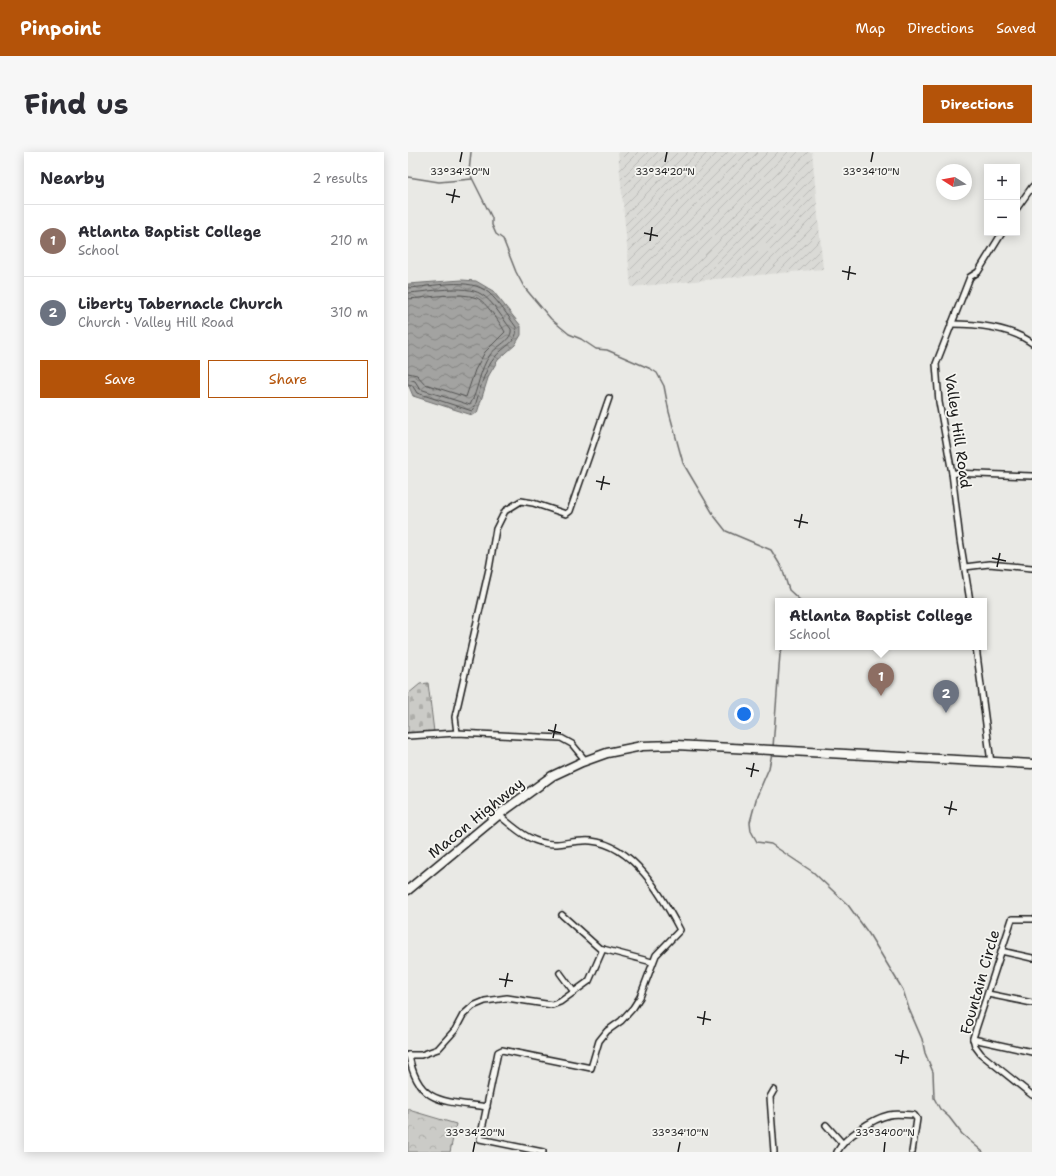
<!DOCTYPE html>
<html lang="en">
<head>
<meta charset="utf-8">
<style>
	body { margin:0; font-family:"Shantell Sans",sans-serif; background:#f7f7f7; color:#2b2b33 }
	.controls { position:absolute; right:12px; top:12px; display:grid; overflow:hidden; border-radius:0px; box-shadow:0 2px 10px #0003 }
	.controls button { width:36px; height:36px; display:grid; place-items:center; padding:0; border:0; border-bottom:1px solid #e1e1e2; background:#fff; color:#2b2b33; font:20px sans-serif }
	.compass { position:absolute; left:528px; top:12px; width:36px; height:36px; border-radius:50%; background:#fff; box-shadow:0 2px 10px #0003; rotate:281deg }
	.you { position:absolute; left:336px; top:562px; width:14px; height:14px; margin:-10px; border:3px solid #fff; border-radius:50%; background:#1a73e8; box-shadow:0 0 0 6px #1a73e833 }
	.badge { display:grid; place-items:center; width:26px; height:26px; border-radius:50%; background:#b45309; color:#fff; font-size:13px; font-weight:700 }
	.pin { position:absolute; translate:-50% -33px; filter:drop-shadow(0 1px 2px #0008) }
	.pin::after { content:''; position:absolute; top:21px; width:14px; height:12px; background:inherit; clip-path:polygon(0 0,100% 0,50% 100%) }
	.popup { position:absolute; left:367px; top:446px; width:212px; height:52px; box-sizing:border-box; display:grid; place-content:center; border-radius:0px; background:#fff; filter:drop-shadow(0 1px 3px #0005); font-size:13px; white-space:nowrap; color:#7c7c81 }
	.popup b { font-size:15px; color:#2b2b33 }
	.popup::after { content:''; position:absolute; left:50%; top:100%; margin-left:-8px; border:8px solid transparent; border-top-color:#fff }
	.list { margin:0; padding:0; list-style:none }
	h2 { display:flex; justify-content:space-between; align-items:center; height:52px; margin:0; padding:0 16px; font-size:17px }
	h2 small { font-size:13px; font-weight:400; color:#7c7c81 }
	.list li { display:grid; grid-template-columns:26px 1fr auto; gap:12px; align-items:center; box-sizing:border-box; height:72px; padding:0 16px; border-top:1px solid #e1e1e2 }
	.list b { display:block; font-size:15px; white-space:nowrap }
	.list p { margin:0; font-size:13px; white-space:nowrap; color:#7c7c81 }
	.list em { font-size:13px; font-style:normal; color:#7c7c81 }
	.actions { display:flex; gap:8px; padding:12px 16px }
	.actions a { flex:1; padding:9px 0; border:1px solid #b45309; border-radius:0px; text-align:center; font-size:14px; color:#b45309 }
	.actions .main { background:#b45309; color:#fff }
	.map { position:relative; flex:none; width:624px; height:1000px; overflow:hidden; border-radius:0px }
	header { display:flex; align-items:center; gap:24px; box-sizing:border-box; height:56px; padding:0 20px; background:#b45309; color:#fff }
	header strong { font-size:19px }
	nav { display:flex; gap:22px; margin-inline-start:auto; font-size:14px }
	.intro { display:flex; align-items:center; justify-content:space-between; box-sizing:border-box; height:96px; padding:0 24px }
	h1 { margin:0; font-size:28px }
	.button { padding:10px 18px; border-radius:0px; background:#b45309; color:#fff; font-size:14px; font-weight:700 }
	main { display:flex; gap:24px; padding:0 24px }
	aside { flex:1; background:#fff; border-radius:0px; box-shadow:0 2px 10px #0003 }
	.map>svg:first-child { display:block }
</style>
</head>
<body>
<header>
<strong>Pinpoint</strong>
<nav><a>Map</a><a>Directions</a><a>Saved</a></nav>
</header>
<div class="intro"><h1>Find us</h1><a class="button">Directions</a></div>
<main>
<aside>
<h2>Nearby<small>2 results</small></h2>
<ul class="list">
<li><span class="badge" style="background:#8d6e63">1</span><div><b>Atlanta Baptist College</b><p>School</p></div><em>210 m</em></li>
<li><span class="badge" style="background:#6b7280">2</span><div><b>Liberty Tabernacle Church</b><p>Church · Valley Hill Road</p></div><em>310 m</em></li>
</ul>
<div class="actions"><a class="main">Save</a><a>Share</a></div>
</aside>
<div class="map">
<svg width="624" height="1000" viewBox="0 0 624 1000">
	<defs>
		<pattern id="industrial-furrows" width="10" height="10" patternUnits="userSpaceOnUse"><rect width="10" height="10" fill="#dadad6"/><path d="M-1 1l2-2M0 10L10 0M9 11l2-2" fill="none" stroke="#babab7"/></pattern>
		<pattern id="forest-crowns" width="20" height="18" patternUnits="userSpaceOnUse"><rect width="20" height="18" fill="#cbcbc7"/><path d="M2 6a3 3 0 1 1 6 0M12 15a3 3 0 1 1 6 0" fill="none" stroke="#aeaeaa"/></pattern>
		<pattern id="cemetery-stones" width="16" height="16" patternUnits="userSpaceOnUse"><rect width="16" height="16" fill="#cbcbc7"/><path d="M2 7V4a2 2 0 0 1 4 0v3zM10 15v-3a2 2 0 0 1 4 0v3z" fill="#aeaeaa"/></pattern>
		<pattern id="water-waves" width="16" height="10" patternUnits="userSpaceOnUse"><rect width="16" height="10" fill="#a3a3a1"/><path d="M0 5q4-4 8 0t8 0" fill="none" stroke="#848482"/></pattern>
	</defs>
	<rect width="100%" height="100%" fill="#e9e9e5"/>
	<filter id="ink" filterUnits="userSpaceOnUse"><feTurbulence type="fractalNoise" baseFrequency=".025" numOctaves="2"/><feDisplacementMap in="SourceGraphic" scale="8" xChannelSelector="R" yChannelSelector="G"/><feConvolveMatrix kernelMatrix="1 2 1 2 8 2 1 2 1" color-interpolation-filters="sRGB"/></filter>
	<g filter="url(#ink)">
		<polygon fill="url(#industrial-furrows)" points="210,0 404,0 415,117 223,135"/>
		<polygon fill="url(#forest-crowns)" stroke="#747472" points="0,956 4,959 48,972 42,1000 0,1000"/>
		<polygon fill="url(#cemetery-stones)" stroke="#747472" points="20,531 26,580 0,582 0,542 12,532"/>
		<polygon fill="url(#water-waves)" stroke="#6d6d6c" points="54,128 68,129 85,139 113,174 113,183 107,193 90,208 81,223 69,261 64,263 5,244 0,232 0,132"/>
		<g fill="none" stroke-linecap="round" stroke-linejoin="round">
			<g stroke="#525251" stroke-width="1">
				<path d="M0 136C24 135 61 124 81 141 91 150 100 164 108 175 111 190 96 194 88 204 75 218 72 240 66 257L64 259 9 241 4 233 0 232"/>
				<path d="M0 141C19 140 57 132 73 142 85 149 94 166 103 177 105 188 88 194 82 203 71 218 71 237 62 253L12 237 7 229 0 227"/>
				<path d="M0 147C20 146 51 139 69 146 77 149 93 172 97 180L77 200 67 218 58 245 17 232 9 223 0 221"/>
			</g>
			<g stroke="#6d6d6c" stroke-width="1.5">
				<polyline points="63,0 61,20 84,66 84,73 88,82 95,87 108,120 116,135 143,167 161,182 173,187 188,197 199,198 243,217 249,221 256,234 261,260 275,311 307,365 318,379 363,398 374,416 381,438 393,449"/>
				<polyline points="0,25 31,30 64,27"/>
				<polyline points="365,595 372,502 375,495"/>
				<polyline points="364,601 361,616 349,644 342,670 343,679 349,690 363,692 405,720 440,753 461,782 495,838 501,857 514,887 517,901 525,920 526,946 532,957 541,965 554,982 575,1000"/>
			</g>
			<g stroke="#1c1c1c" stroke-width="8">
				<g id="street">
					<polyline points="609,56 624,35"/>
					<path d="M543 172C570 172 602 175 624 191"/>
					<polyline points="544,321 624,324"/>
					<polyline points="557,415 581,412 624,416"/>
					<polyline points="562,449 552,388 544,321 531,250 528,212 562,125 570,120 594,81"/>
					<polyline points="568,495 583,611"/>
					<polyline points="49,581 47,565 81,417 88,377 97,359 113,349 125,351 158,362 162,359 201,246"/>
					<polyline points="0,584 49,581 153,586 164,592 177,608"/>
					<path d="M91 663C109 678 124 693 149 692 160 691 172 688 183 689 226 693 254 744 272 778L248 803 232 845 225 856 213 869 199 879 191 889 183 916 94 898 90 900 72 987 135 1000"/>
					<polyline points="154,763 191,796 244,810"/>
					<polyline points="624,767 604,767 565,886 567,894 573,902 624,943"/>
					<polyline points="593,799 624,806"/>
					<polyline points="152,821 166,840"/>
					<polyline points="580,842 624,851"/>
					<polyline points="565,887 624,900"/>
					<polyline points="0,903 13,903 30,897 47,878 55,863 65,854 77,849 99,846 144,853 152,850 181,829 195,797"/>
					<path d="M1 903C9 953 37 949 79 955"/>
					<polyline points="418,973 434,991"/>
					<polyline points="366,1000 362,945 366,938"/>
					<path d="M429 1000C437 985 464 967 481 963 489 961 497 963 506 963L509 967 504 1000"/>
				</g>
			</g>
			<g stroke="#1c1c1c" stroke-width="11">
				<polyline id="primary" points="0,738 93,661 144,624 174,610 199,601 234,594 268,593 624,612"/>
			</g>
			<use href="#street" stroke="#f6f6f2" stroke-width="5"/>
			<use href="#primary" stroke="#f6f6f2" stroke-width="8"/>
		</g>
	</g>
	<path fill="none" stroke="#1c1c1c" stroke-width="1.5" d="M52 10 54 0M257 10 259 0M463 10 465 0M38 42 52 45M44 51 47 37M236 81 250 84M242 89 244 75M434 119 448 122M440 128 442 114M188 329 202 332M193 338 196 324M386 368 400 371M391 376 394 362M584 406 598 409M589 415 592 401M140 578 153 581M145 586 148 572M338 616 351 619M343 625 346 611M536 655 549 658M541 663 544 649M91 827 105 829M97 835 100 821M289 865 303 868M295 873 297 859M487 903 501 906M493 912 495 898M65 1000 67 990M270 1000 272 990M476 1000 477 990"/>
	<g text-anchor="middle" stroke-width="3.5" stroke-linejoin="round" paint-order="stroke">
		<g font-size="15" fill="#1c1c1c" stroke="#f6f6f2">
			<text transform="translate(550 279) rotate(82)" y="5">Valley Hill Road</text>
			<text transform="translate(68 666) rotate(-39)" y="5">Macon Highway</text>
			<text transform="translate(572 830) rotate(-74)" y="5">Fountain Circle</text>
		</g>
	</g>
	<g font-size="10" text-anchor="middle" fill="#1c1c1c" stroke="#f6f6f2" stroke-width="3.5" stroke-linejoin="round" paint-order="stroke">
		<text x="52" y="23">33°34'30"N</text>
		<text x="257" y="23">33°34'20"N</text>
		<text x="463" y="23">33°34'10"N</text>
		<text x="67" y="984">33°34'20"N</text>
		<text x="272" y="984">33°34'10"N</text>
		<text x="477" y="984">33°34'00"N</text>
	</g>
</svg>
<div class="controls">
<button>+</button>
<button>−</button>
</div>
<svg class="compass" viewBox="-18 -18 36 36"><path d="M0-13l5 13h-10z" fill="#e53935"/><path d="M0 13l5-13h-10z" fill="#7c7c81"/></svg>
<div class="you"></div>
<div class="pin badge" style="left:473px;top:544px;background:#8d6e63">1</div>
<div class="popup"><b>Atlanta Baptist College</b>School</div>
<div class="pin badge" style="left:538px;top:561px;background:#6b7280">2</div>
</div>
</main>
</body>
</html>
